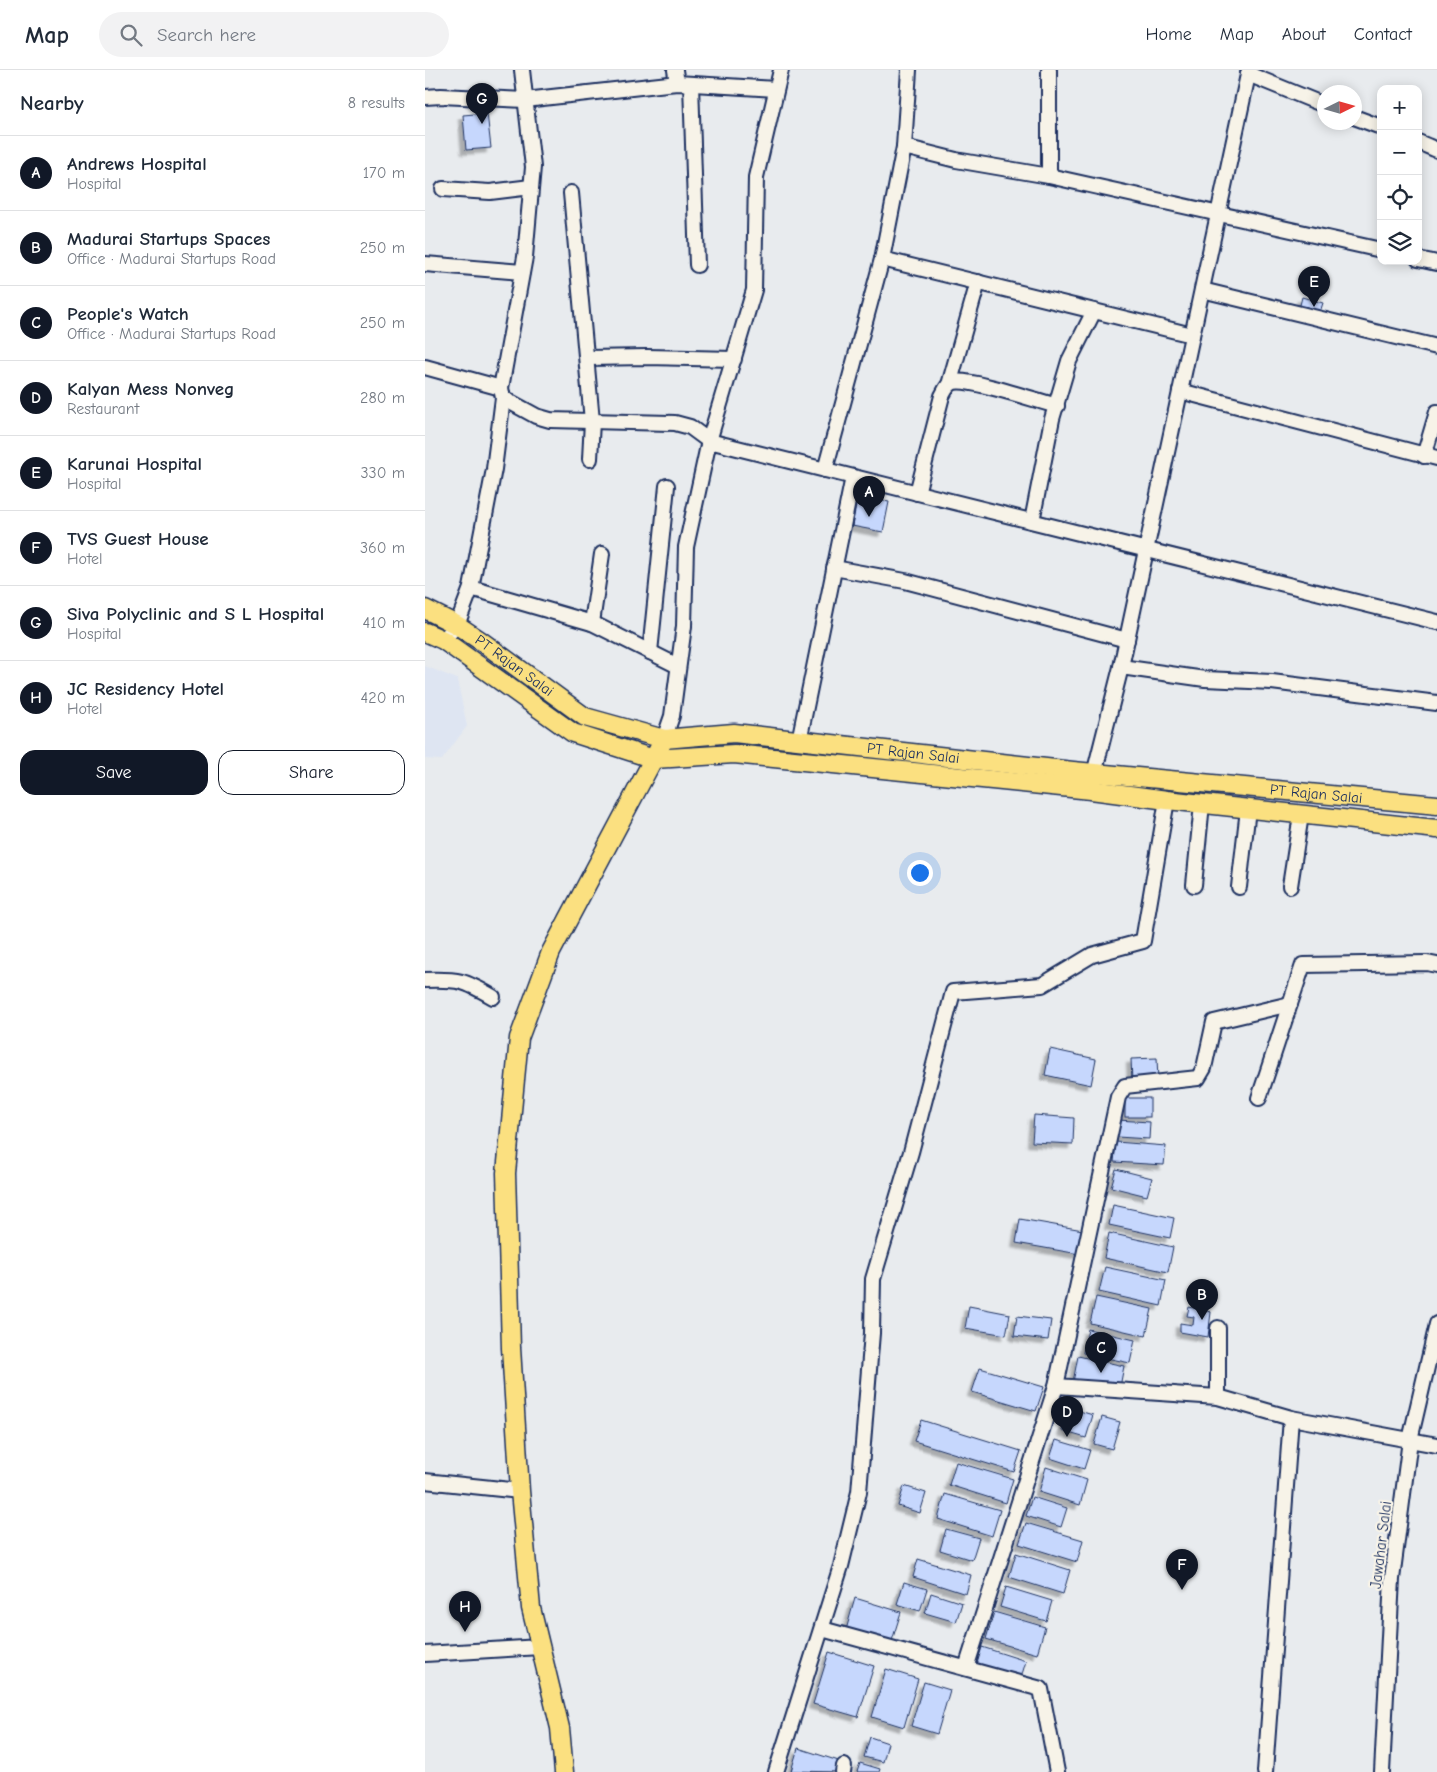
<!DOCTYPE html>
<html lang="en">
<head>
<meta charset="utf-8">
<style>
	body { margin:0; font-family:"Comic Neue",sans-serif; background:#f2f2f3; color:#1f2937 }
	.controls { position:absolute; right:15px; top:15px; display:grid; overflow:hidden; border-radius:10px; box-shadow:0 2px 12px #0003 }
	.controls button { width:45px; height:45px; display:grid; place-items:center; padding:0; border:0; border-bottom:1px solid #e0e1e3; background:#fff; color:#1f2937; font:25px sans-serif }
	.compass { position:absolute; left:892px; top:15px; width:45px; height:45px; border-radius:50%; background:#fff; box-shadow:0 2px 12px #0003; rotate:85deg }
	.you { position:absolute; left:494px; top:802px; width:18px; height:18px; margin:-12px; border:4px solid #fff; border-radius:50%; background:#1a73e8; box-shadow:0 0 0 8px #1a73e833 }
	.badge { display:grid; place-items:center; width:32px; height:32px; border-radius:50%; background:#111827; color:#fff; font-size:16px; font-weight:700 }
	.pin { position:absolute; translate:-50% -41px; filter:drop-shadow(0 1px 2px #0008) }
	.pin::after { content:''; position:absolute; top:26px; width:18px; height:15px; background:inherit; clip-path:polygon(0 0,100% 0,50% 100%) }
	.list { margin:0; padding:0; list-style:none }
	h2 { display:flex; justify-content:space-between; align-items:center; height:65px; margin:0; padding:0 20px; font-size:21px }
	h2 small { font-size:16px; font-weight:400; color:#747a83 }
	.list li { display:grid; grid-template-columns:32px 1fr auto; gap:15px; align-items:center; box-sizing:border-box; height:75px; padding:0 20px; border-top:1px solid #e0e1e3 }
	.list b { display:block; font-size:19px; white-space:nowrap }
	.list p { margin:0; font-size:16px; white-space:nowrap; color:#747a83 }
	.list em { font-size:16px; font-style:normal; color:#747a83 }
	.actions { display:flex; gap:10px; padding:15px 20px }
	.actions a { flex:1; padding:11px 0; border:1px solid #111827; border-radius:15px; text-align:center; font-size:18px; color:#111827 }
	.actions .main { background:#111827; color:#fff }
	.icon { flex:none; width:28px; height:28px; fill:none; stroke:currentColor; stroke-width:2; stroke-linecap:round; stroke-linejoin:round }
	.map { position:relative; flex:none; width:1012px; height:1702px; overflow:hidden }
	header { display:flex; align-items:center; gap:30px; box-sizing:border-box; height:70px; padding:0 25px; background:#fff; border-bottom:1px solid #e0e1e3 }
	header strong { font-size:24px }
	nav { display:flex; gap:28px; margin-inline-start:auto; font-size:18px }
	.search { width:350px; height:45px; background:#f2f2f3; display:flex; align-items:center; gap:12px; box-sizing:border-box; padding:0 18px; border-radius:28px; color:#747a83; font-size:19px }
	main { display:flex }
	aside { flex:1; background:#fff }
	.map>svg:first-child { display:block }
</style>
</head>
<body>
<header>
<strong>Map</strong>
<div class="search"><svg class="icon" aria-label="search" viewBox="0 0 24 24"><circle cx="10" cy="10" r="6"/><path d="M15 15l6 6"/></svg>Search here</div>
<nav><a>Home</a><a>Map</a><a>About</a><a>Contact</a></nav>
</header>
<main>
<aside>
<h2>Nearby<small>8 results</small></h2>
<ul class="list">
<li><span class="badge">A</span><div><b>Andrews Hospital</b><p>Hospital</p></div><em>170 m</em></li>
<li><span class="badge">B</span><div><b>Madurai Startups Spaces</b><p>Office · Madurai Startups Road</p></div><em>250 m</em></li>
<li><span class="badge">C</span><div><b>People's Watch</b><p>Office · Madurai Startups Road</p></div><em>250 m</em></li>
<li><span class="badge">D</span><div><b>Kalyan Mess Nonveg</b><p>Restaurant</p></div><em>280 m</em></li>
<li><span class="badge">E</span><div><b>Karunai Hospital</b><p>Hospital</p></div><em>330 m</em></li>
<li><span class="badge">F</span><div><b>TVS Guest House</b><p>Hotel</p></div><em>360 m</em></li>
<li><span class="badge">G</span><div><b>Siva Polyclinic and S L Hospital</b><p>Hospital</p></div><em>410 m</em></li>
<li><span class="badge">H</span><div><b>JC Residency Hotel</b><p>Hotel</p></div><em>420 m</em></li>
</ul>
<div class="actions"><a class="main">Save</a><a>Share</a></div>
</aside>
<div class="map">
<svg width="1012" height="1702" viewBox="0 0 1012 1702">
	<defs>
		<filter id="shadow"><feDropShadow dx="-4.5" dy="4.5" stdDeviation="1" flood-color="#0004"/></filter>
	</defs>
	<rect width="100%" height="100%" fill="#e8ebee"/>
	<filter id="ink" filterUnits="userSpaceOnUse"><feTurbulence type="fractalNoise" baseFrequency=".02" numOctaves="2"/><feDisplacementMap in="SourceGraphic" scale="10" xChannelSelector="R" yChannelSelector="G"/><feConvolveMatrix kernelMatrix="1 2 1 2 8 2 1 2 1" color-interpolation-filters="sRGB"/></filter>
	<g filter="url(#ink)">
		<polygon fill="#dee5f2" points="0,596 32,609 42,656 17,690 0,689"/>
		<g fill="#c6d7fd" stroke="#1b2f5e" filter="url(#shadow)">
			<polygon points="62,43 66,78 41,80 38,45"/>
			<polygon points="877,227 898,233 894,245 874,239"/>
			<polygon points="433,426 464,432 458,462 427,456"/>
			<polygon points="625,979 671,989 666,1015 620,1005"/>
			<polygon points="732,988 733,1011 707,1011 706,989"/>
			<rect x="700" y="1028" width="25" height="19"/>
			<polygon points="609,1045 649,1048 648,1074 607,1072"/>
			<polygon points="692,1050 725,1052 724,1069 692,1067"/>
			<polygon points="691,1072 741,1076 739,1095 689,1092"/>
			<polygon points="691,1099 727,1108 722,1126 686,1117"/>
			<polygon points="688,1135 749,1148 745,1168 684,1155"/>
			<polygon points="595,1149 658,1160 654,1184 591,1173"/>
			<polygon points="684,1163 748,1177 743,1202 679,1188"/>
			<polygon points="680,1197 741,1210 736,1236 674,1222"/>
			<polygon points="671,1227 727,1239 721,1266 665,1253"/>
			<polygon points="544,1236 585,1244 581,1265 540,1258"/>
			<polygon points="764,1237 786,1242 783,1267 755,1262 755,1253 768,1255 769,1247 762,1246"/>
			<polygon points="592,1246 626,1250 623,1270 589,1266"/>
			<polygon points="663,1259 710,1270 705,1293 658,1283"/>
			<polygon points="653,1286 699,1296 694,1322 648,1312"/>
			<polygon points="555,1298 619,1317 611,1341 547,1322"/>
			<polygon points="644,1338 668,1345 661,1368 637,1361"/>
			<polygon points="677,1347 695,1352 687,1379 669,1374"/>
			<polygon points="496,1350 596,1381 589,1402 489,1371"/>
			<polygon points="631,1370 665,1380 659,1399 625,1388"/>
			<polygon points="531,1392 588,1409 581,1433 524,1415"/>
			<polygon points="621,1397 662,1410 655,1435 614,1422"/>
			<polygon points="479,1416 501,1423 495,1443 473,1436"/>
			<polygon points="520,1424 575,1440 567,1466 513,1449"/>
			<polygon points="607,1427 642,1438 636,1457 601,1446"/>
			<polygon points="601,1453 658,1470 652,1492 594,1474"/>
			<polygon points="521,1459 554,1468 547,1490 515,1480"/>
			<polygon points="591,1483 645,1500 638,1524 584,1507"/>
			<polygon points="493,1489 546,1505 541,1524 488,1507"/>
			<polygon points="479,1512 502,1519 495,1541 472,1534"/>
			<polygon points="581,1517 627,1531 621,1551 575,1537"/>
			<polygon points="506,1523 537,1533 531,1552 500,1543"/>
			<polygon points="430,1528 476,1542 466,1574 421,1560"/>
			<polygon points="569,1542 620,1557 612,1584 561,1569"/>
			<polygon points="557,1577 601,1591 595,1611 551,1597"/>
			<polygon points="404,1582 449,1596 433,1647 388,1634"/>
			<polygon points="461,1599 493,1609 479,1657 447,1647"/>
			<polygon points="499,1612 525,1620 512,1664 486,1656"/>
			<polygon points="445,1667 463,1673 458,1692 439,1687"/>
			<polygon points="373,1678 420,1693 417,1702 366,1701"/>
			<polygon points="435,1693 455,1699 454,1702 432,1702"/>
		</g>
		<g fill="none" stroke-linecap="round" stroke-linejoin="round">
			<g stroke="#1b2f5e" stroke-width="18">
				<g id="minor">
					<polyline points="250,0 252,13"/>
					<polyline points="624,0 624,106"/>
					<polyline points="823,4 899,35"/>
					<polyline points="266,14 272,195"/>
					<polyline points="0,27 16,26 100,30 252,13 351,19"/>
					<polyline points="929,47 956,57"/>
					<polyline points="993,72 1012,80"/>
					<polyline points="479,77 531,90 624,106 956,180"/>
					<polyline points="18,119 65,122 106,117"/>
					<polyline points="146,123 167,351 165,389"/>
					<polyline points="457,189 767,265"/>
					<polyline points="993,189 1012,193"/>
					<polyline points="0,194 97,202"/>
					<polyline points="777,220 1012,277"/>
					<polyline points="162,288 222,287 309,289"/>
					<polyline points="0,297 76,318"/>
					<polyline points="524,315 553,212"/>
					<polyline points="755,321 1012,388"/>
					<polyline points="78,328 111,346 125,350 250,353 265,357 284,371 1012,552"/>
					<polyline points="999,386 1012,342"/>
					<polyline points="400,400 457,189 479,77 484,0"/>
					<path d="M492 423 517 326C520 321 522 314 529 312 545 308 613 331 632 336"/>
					<polyline points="607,451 627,349 644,291 669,241"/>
					<polyline points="409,498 480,511 702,570"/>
					<polyline points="46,518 167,553 253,596"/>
					<polyline points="167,553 177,484"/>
					<polyline points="18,570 32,555 46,518 69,399 78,328 76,318 100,187 108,97 97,0"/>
					<polyline points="225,582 242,416"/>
					<polyline points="696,597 780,609 847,612 1012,633"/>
					<polyline points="239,669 247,646 259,556 261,477 284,371 329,220 331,107 356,0"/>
					<polyline points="374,671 428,407"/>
					<polyline points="667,712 696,597 824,0"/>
					<polyline points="769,815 777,734"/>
					<polyline points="865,816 876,745"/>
					<polyline points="814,817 823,739"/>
					<path d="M0 910C34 909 39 910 68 927"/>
					<polyline points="834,1028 865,934"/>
					<polyline points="631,1316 793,1327 866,1348 1012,1375"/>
					<polyline points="793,1327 793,1258"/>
					<polyline points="0,1411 95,1421"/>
					<polyline points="397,1559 616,1619 632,1702"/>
					<polyline points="0,1584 115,1577"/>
					<polyline points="541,1598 631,1316 693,1027 700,1016 773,1008 779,998 789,952 865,934 878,895 1002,893 1012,895"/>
					<polyline points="351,1702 416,1496 434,1422 447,1263 448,1209 486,1082 528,922 617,915 667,885 718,871 742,730"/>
					<polyline points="418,1702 419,1696"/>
					<polyline points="840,1702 866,1348"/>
					<polyline points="957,1702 967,1509 985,1370 1012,1254"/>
				</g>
			</g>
			<g stroke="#1b2f5e" stroke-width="21">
				<g id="major">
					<path id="s1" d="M0 539 32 555 56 571 160 647 239 669 309 663 648 701 1012 735"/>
					<polyline points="0,562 18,570 148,663 229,689 309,684 666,720 742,730 1012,759"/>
					<polyline points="139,1702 135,1658 106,1538 95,1421 86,1278 81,1103 94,968 126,882 239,669"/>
				</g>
			</g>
			<use href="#minor" stroke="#f7f3e8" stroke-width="14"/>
			<use href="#major" stroke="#fbe080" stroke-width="18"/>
		</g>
	</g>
	<g text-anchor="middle" stroke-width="4.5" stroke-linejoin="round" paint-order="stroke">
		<g font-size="15" fill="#1b2f5e" stroke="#f7f3e8">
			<text dy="5" stroke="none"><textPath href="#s1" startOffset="106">PT Rajan Salai</textPath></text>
			<text dy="5" stroke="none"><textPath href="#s1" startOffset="526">PT Rajan Salai</textPath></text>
			<text dy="5" stroke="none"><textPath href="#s1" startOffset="931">PT Rajan Salai</textPath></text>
			<text transform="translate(956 1475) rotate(-83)" y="5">Jawahar Salai</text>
		</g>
	</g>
</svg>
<div class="controls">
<button>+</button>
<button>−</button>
<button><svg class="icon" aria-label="locate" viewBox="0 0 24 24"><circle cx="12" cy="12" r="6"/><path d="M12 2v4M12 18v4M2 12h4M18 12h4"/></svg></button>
<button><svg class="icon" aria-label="layers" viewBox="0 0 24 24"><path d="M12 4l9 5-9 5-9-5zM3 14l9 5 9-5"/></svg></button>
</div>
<svg class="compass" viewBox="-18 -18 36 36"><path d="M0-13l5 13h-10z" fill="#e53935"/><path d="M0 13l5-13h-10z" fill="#747a83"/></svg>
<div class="you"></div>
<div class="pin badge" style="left:444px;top:447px">A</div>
<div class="pin badge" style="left:777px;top:1250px">B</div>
<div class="pin badge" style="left:676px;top:1303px">C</div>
<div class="pin badge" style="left:642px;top:1367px">D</div>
<div class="pin badge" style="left:889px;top:237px">E</div>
<div class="pin badge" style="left:757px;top:1520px">F</div>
<div class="pin badge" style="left:57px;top:54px">G</div>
<div class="pin badge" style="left:40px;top:1562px">H</div>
</div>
</main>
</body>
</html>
